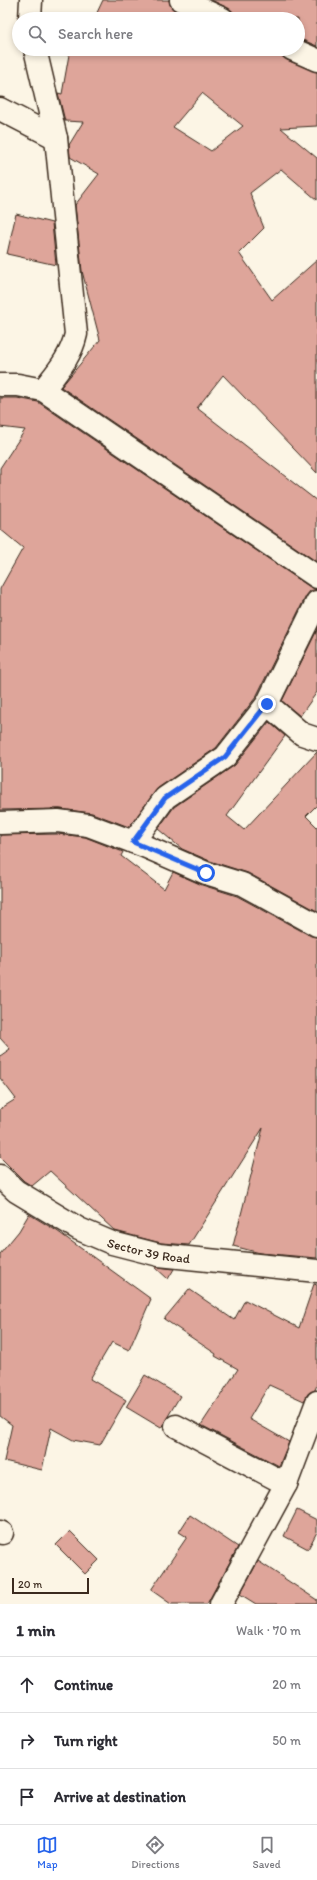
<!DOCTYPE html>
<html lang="en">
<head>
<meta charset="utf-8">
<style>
	body { margin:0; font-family:Itim,sans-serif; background:#f7f7f7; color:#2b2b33 }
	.scale { position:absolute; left:12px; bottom:10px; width:77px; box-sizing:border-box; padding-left:4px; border:2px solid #3b2a1e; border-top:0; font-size:11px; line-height:14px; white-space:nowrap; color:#3b2a1e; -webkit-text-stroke:3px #fcf5e5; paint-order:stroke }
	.stop { position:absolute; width:12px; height:12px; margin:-9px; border:3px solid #2563eb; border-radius:50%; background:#fff }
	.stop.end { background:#2563eb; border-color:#fff; box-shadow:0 1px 4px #0008 }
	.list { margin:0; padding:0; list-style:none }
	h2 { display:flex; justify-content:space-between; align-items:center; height:52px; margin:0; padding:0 16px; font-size:17px }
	h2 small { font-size:13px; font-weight:400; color:#7c7c81 }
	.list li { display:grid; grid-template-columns:26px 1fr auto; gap:12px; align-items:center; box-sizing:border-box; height:56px; padding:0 16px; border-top:1px solid #e1e1e2 }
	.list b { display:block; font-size:15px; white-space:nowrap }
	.list em { font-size:13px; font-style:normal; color:#7c7c81 }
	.icon { flex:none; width:22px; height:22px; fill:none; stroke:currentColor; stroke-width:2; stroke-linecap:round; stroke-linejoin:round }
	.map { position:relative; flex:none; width:317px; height:1604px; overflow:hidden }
	.search { position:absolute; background:#fff; box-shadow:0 2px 6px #0003; left:12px; right:12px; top:12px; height:44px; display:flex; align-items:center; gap:10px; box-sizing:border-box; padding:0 14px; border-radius:22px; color:#7c7c81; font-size:15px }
	.sheet { height:220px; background:#fff }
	nav { display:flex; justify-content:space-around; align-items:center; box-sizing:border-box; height:56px; border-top:1px solid #e1e1e2; background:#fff; font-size:11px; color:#7c7c81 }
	nav a { display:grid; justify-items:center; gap:2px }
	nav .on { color:#2563eb }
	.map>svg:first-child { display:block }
</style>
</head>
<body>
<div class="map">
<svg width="317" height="1604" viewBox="0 0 317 1604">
	<rect width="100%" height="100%" fill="#fcf5e5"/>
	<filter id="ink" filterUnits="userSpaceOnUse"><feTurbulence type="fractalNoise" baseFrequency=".025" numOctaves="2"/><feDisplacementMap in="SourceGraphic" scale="8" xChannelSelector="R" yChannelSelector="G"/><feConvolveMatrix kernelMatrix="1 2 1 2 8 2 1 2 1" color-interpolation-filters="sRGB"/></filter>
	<g filter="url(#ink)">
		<g fill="#dea59a" stroke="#3b2a1e" fill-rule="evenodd">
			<polygon points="103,0 169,0 171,7 176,11 193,19 94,19"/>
			<polygon points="211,0 317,0 317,46 298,38 298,19 235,19 233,12 228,8"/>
			<path d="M70 49H280L282 56 287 60 317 72V126L281 128 317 158V200L281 169 250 193 264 228 239 253 272 300 317 260V473L223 375 197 408 317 501V562L61 387 100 340 82 271 75 205 99 174 70 157 69 145 83 122 65 121 58 93 62 94ZM202 93 243 126 211 151 173 127Z"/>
			<polygon points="16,214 52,223 56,265 7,254"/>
			<polygon points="0,398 17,398 38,402 310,587 317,589 310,591 306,596 256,697 216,748 158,788 129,827 92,813 60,809 0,810 0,589 23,548 0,529 0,468 25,430 0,427"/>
			<polygon points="317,630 317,692 300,716 282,701"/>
			<polygon points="269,722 285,736 227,816 244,830 317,752 317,805 306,816 317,827 317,911 248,873 210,861 182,849 158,829 174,807 235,765"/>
			<polygon points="57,834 85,837 123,852 121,856 164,889 173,872 202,885 237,896 311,936 317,937 317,1258 260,1253 233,1246 263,1128 189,1245 161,1243 115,1231 50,1171 32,1186 24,1181 0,1157 0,1109 16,1099 0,1078 0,1056 10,1049 0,1038 0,835"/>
			<polygon points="29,1214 57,1231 151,1299 129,1350 112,1342 90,1379 126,1400 100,1445 73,1440 51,1428 42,1470 4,1461 12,1425 0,1416 0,1254 19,1231"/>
			<polygon points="155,1267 158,1267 174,1269 168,1279"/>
			<polygon points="314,1284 317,1285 317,1385 315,1390 309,1393 304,1401 269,1385 249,1419 289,1442 279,1466 201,1425 238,1369 215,1356 216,1354 164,1319 189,1289 234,1320 245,1300 299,1328"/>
			<polygon points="145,1375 180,1396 161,1428 126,1407"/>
			<polygon points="297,1510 317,1520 317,1532 308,1549 284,1536"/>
			<polygon points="190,1515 238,1547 207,1604 171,1604 151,1590 187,1537 179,1532"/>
			<polygon points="70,1531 99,1560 85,1574 56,1545"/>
			<polygon points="258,1561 317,1600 317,1604 256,1604 240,1594"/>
		</g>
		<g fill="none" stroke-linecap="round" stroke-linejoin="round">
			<g stroke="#3b2a1e" stroke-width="25">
				<g id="minor">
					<polyline points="181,0 223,19"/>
					<polyline points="30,19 31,0"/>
					<polyline points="292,49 317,60"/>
					<polyline points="0,109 56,138"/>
					<path d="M0 385H18L43 390C57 372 71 357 76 334L56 138 35 49"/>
					<polyline points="43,390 317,577"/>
					<polyline points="317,602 267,704 302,734 317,739"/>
					<polyline points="0,823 58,821 88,825 144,846 206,873 242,884 317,925"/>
					<polyline points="133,842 165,798 225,757 267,704"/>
					<path id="s1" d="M0 1176 16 1191 79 1229 112 1243 159 1255 317 1271"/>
					<polyline points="176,1426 286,1484"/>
					<polyline points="0,1532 2,1533"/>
					<polyline points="221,1604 286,1484 317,1402"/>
				</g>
			</g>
			<use href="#minor" stroke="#fcf5e5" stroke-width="22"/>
		</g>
	</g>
	<g fill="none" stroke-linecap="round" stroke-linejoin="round" filter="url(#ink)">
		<polyline stroke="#2563eb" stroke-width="5" points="206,873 133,842 165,798 225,757 267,704"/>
	</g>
	<g text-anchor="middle" stroke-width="3.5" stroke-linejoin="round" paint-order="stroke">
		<g font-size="13" fill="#3b2a1e" stroke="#fcf5e5">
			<text dy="5" stroke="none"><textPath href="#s1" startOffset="169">Sector 39 Road</textPath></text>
		</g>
	</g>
</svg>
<div class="scale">20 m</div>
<div class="stop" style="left:206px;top:873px"></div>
<div class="stop end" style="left:267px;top:704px"></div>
<div class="search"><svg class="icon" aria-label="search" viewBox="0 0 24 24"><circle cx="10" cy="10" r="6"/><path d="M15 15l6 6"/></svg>Search here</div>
</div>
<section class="sheet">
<h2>1 min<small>Walk · 70 m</small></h2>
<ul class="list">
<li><svg class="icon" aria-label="ahead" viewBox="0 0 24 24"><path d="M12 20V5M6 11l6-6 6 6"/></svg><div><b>Continue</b></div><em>20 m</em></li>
<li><svg class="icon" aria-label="right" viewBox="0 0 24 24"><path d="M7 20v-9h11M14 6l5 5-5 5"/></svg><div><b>Turn right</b></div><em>50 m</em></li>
<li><svg class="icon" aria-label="arrive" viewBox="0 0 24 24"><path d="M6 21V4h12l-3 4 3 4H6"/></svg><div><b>Arrive at destination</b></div></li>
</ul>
</section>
<nav>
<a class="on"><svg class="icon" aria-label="map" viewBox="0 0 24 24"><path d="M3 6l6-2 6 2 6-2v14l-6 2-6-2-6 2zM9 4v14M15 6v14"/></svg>Map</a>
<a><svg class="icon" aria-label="directions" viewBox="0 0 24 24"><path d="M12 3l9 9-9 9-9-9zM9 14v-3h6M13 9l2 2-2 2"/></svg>Directions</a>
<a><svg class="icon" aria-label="saved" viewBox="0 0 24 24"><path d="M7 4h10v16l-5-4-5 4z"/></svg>Saved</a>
</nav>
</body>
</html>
